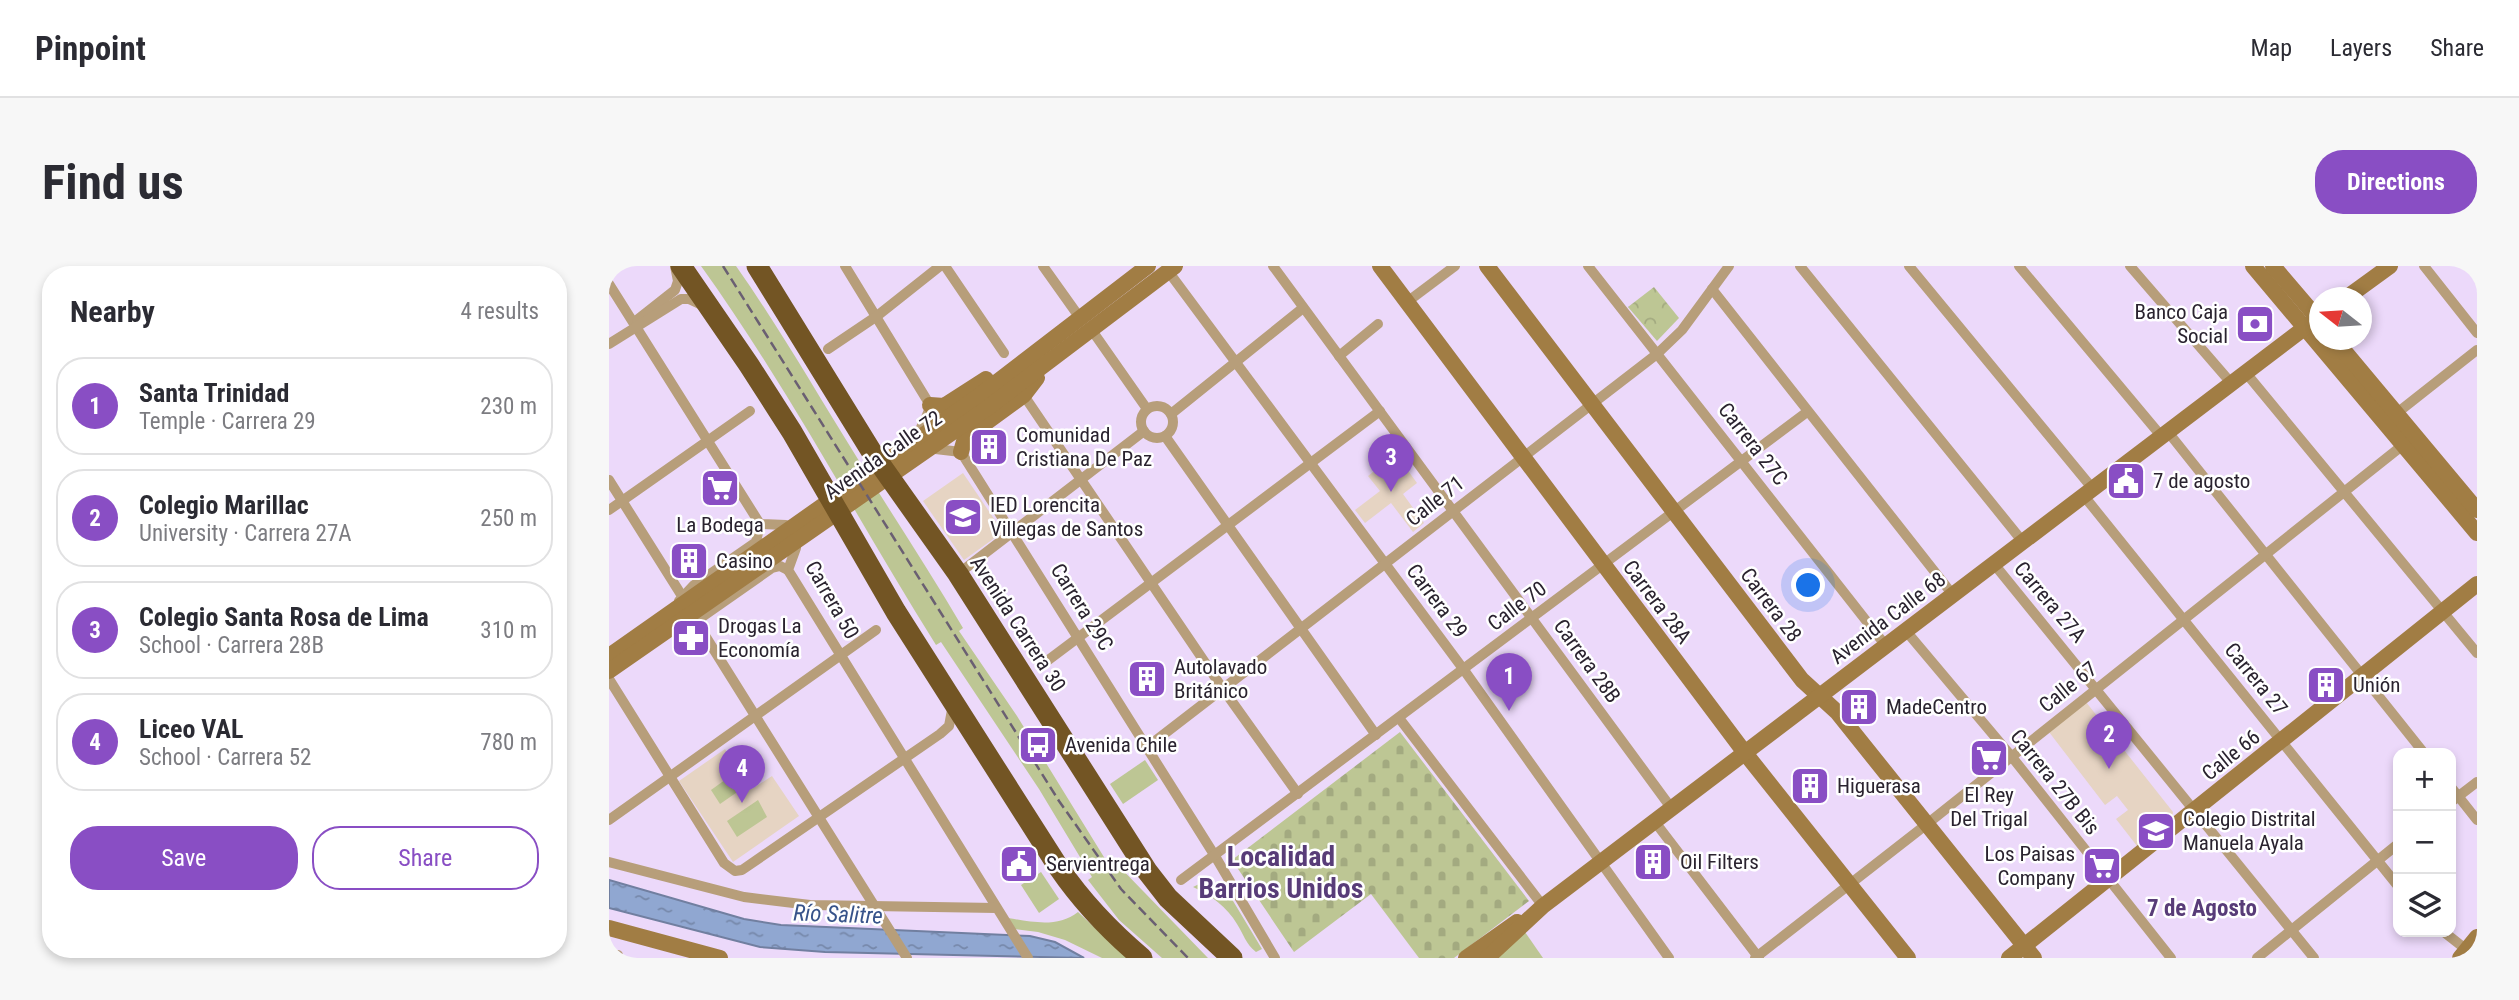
<!DOCTYPE html>
<html lang="en">
<head>
<meta charset="utf-8">
<style>
	body { margin:0; font-family:"Roboto Condensed",sans-serif; background:#f7f7f7; color:#2b2b33 }
	.controls { position:absolute; right:21px; bottom:21px; display:grid; overflow:hidden; border-radius:14px; box-shadow:0 4px 10px #0003 }
	.controls button { width:63px; height:63px; display:grid; place-items:center; padding:0; border:0; border-bottom:2px solid #e1e1e2; background:#fff; color:#2b2b33; font:35px sans-serif }
	.compass { position:absolute; left:1700px; top:21px; width:63px; height:63px; border-radius:50%; background:#fff; box-shadow:0 4px 10px #0003; rotate:287deg }
	.you { position:absolute; left:1200px; top:320px; width:24px; height:24px; margin:-18px; border:5px solid #fff; border-radius:50%; background:#1a73e8; box-shadow:0 0 0 10px #1a73e833 }
	.badge { display:grid; place-items:center; width:46px; height:46px; border-radius:50%; background:#894ec4; color:#fff; font-size:23px; font-weight:700 }
	.pin { position:absolute; translate:-50% -58px; filter:drop-shadow(0 2px 4px #0008) }
	.pin::after { content:''; position:absolute; top:37px; width:24px; height:21px; background:inherit; clip-path:polygon(0 0,100% 0,50% 100%) }
	.list { margin:0; padding:0; list-style:none }
	h2 { display:flex; justify-content:space-between; align-items:center; height:91px; margin:0; padding:0 28px; font-size:30px }
	h2 small { font-size:23px; font-weight:400; color:#7c7c81 }
	.list li { display:grid; grid-template-columns:46px 1fr auto; gap:21px; align-items:center; box-sizing:border-box; height:98px; margin:0 14px 14px; padding:0 14px; border:2px solid #e1e1e2; border-radius:28px }
	.list b { display:block; font-size:26px; white-space:nowrap }
	.list p { margin:0; font-size:23px; white-space:nowrap; color:#7c7c81 }
	.list em { font-size:23px; font-style:normal; color:#7c7c81 }
	.actions { display:flex; gap:14px; padding:21px 28px }
	.actions a { flex:1; padding:16px 0; border:2px solid #894ec4; border-radius:28px; text-align:center; font-size:24px; color:#894ec4 }
	.actions .main { background:#894ec4; color:#fff }
	.icon { flex:none; width:38px; height:38px; fill:none; stroke:currentColor; stroke-width:2; stroke-linecap:round; stroke-linejoin:round }
	.map { position:relative; flex:none; width:1868px; height:692px; overflow:hidden; border-radius:28px }
	header { display:flex; align-items:center; gap:42px; box-sizing:border-box; height:98px; padding:0 35px; background:#fff; border-bottom:2px solid #e1e1e2 }
	header strong { font-size:33px }
	nav { display:flex; gap:38px; margin-inline-start:auto; font-size:24px }
	.intro { display:flex; align-items:center; justify-content:space-between; box-sizing:border-box; height:168px; padding:0 42px }
	h1 { margin:0; font-size:49px }
	.button { padding:18px 32px; border-radius:28px; background:#894ec4; color:#fff; font-size:24px; font-weight:700 }
	main { display:flex; gap:42px; padding:0 42px }
	aside { flex:1; background:#fff; border-radius:28px; box-shadow:0 4px 10px #0003 }
	.map>svg:first-child { display:block }
</style>
</head>
<body>
<header>
<strong>Pinpoint</strong>
<nav><a>Map</a><a>Layers</a><a>Share</a></nav>
</header>
<div class="intro"><h1>Find us</h1><a class="button">Directions</a></div>
<main>
<aside>
<h2>Nearby<small>4 results</small></h2>
<ul class="list">
<li><span class="badge">1</span><div><b>Santa Trinidad</b><p>Temple · Carrera 29</p></div><em>230 m</em></li>
<li><span class="badge">2</span><div><b>Colegio Marillac</b><p>University · Carrera 27A</p></div><em>250 m</em></li>
<li><span class="badge">3</span><div><b>Colegio Santa Rosa de Lima</b><p>School · Carrera 28B</p></div><em>310 m</em></li>
<li><span class="badge">4</span><div><b>Liceo VAL</b><p>School · Carrera 52</p></div><em>780 m</em></li>
</ul>
<div class="actions"><a class="main">Save</a><a>Share</a></div>
</aside>
<div class="map">
<svg width="1868" height="692" viewBox="0 0 1868 692">
	<defs>
		<pattern id="cemetery-stones" width="16" height="16" patternUnits="userSpaceOnUse" patternTransform="scale(1.75)"><rect width="16" height="16" fill="#bdc694"/><path d="M2 7V4a2 2 0 0 1 4 0v3zM10 15v-3a2 2 0 0 1 4 0v3z" fill="#a3aa80"/></pattern>
		<pattern id="park-crowns" width="20" height="18" patternUnits="userSpaceOnUse" patternTransform="scale(1.75)"><rect width="20" height="18" fill="#bdc694"/><path d="M2 6a3 3 0 1 1 6 0M12 15a3 3 0 1 1 6 0" fill="none" stroke="#a3aa80"/></pattern>
		<pattern id="water-ripples" width="26" height="14" patternUnits="userSpaceOnUse" patternTransform="scale(1.75)"><rect width="26" height="14" fill="#90a7d1"/><path d="M2 4q2-2 4 0t4 0M15 11q2-2 4 0t4 0" fill="none" stroke="#7688aa"/></pattern>
	</defs>
	<rect width="100%" height="100%" fill="#ecd9fa"/>
	<g fill="#e6d4c3">
		<polygon points="787,188 808,217 794,228 815,257 804,266 782,237 756,257 746,244 771,225 759,210"/>
		<polygon points="354,207 394,266 355,294 314,235"/>
		<polygon points="1477,436 1564,546 1563,552 1528,580 1507,553 1519,544 1508,530 1496,539 1440,466"/>
		<polygon points="116,483 143,523 163,510 190,550 124,596 70,515"/>
	</g>
	<g fill="#bdc694">
		<path d="M92 0H127C170 61 207 126 247 190 282 247 320 304 354 362L350 365 408 450 498 596 503 593 599 692H553L510 654 479 614 483 611 430 523 332 376 327 379C248 253 179 121 92 0Z"/>
		<polygon points="536,494 549,514 514,538 501,518"/>
		<polygon points="127,506 137,520 111,538 102,524"/>
		<polygon points="149,534 158,551 128,571 118,555"/>
		<polygon points="432,606 450,633 430,647 412,619"/>
		<path d="M598 614 615 620 653 683 647 686C636 677 635 669 628 658 618 641 602 629 584 621Z"/>
		<path d="M469 646 518 692H493L456 674 429 666 406 663 399 652C423 656 449 662 469 646Z"/>
		<polygon points="916,666 934,692 889,692"/>
	</g>
	<polygon fill="url(#cemetery-stones)" points="791,466 920,635 845,692 810,692 762,628 685,686 623,594"/>
	<polygon fill="url(#park-crowns)" points="1045,21 1070,52 1048,75 1019,41"/>
	<polygon fill="url(#water-ripples)" stroke="#717fa0" stroke-width="2" points="0,614 135,653 172,659 421,670 446,676 475,692 216,686 151,681 0,642"/>
	<g fill="none" stroke-linecap="round" stroke-linejoin="round">
		<g stroke="#b79e7a" stroke-width="10">
			<path d="M236 0 321 139C320 152 308 161 310 175L318 182 352 186 606 590 666 692"/>
			<polyline points="336,0 395,87"/>
			<polyline points="434,0 471,52"/>
			<polyline points="664,0 1063,543"/>
			<polyline points="979,0 1277,380"/>
			<polyline points="1191,0 1414,276"/>
			<polyline points="1300,0 1484,223"/>
			<polyline points="1410,0 1553,171"/>
			<polyline points="1521,0 1623,118"/>
			<polyline points="1815,0 1868,67"/>
			<polyline points="559,5 855,404 1060,692"/>
			<polyline points="0,18 151,258 177,259 186,268 187,282 179,304 419,692"/>
			<polyline points="1103,23 1344,329"/>
			<polyline points="798,36 846,0"/>
			<polyline points="28,54 66,24 69,15 66,0"/>
			<polyline points="482,63 538,143"/>
			<polyline points="0,78 72,33 80,33 95,40"/>
			<polyline points="219,83 268,50 331,0"/>
			<polyline points="730,90 769,58"/>
			<polyline points="1637,107 1868,387"/>
			<polyline points="418,134 614,423 689,528"/>
			<circle cx="548" cy="156" r="16"/>
			<polyline points="1788,147 1868,84"/>
			<polyline points="562,148 694,42"/>
			<polyline points="1559,166 1815,487"/>
			<polyline points="556,170 767,469"/>
			<polyline points="0,214 73,330"/>
			<polyline points="1475,230 1789,620"/>
			<polyline points="0,244 141,145"/>
			<polyline points="1385,298 1705,692"/>
			<polyline points="349,308 535,165"/>
			<polyline points="70,335 85,319 147,276 151,258"/>
			<polyline points="73,354 82,355 90,360 298,692"/>
			<polyline points="86,356 163,302 171,300 179,304"/>
			<polyline points="1297,365 1403,491 1562,692"/>
			<polyline points="434,398 771,145"/>
			<polyline points="0,413 115,597 126,605 133,604 331,468 340,460 344,439"/>
			<polyline points="790,452 934,640"/>
			<polyline points="537,482 1048,88 1073,64 1120,0"/>
			<polyline points="1842,521 1868,554"/>
			<polyline points="1842,536 1868,516"/>
			<polyline points="0,554 267,364"/>
			<polyline points="1046,556 1150,692"/>
			<polyline points="0,596 135,631 201,639 387,642"/>
			<polyline points="572,614 1198,146"/>
			<polyline points="1835,666 1868,692"/>
			<polyline points="5,692 9,689"/>
			<polyline points="1146,692 1318,558 1794,179"/>
			<polyline points="1648,692 1789,578"/>
		</g>
		<g stroke="#a17d44" stroke-width="16">
			<polyline points="771,0 1136,487 1299,692"/>
			<polyline points="878,0 1193,414 1228,446 1425,692"/>
			<polyline points="1644,0 1868,267"/>
			<polyline points="1664,0 1710,54"/>
			<polyline points="1737,32 1781,0"/>
			<polyline points="1726,74 1868,244"/>
			<polyline points="321,139 335,140 377,113"/>
			<polyline points="352,186 356,172 415,129 428,112"/>
			<polyline points="0,390 367,132 539,0"/>
			<polyline points="0,405 377,143 566,0"/>
			<polyline points="0,662 111,692"/>
			<polyline points="857,692 908,656"/>
			<polyline points="878,692 934,640 1710,51"/>
			<polyline points="1400,692 1868,318"/>
			<polyline points="1851,692 1868,671"/>
		</g>
		<g stroke="#735524" stroke-width="21">
			<path d="M72 0 140 99 183 166 287 346 450 602C474 637 501 665 533 692"/>
			<polyline points="148,0 264,188 349,308 538,605 559,632 623,692"/>
		</g>
		<polyline stroke="#6a5f72" stroke-width="2.5" stroke-dasharray="10 5" stroke-linecap="butt" points="114,0 450,535 512,623 579,692"/>
	</g>
	<defs>
		<g id="bank-square" transform="scale(2.0125)"><rect x="-9" y="-9" width="18" height="18" rx="4" fill="#894ec4" stroke="#fff"/><path d="M-6-4H6V4H-6ZM0-2.3a2.3 2.3 0 1 0 0 4.6a2.3 2.3 0 1 0 0-4.6Z" fill="#fff"/></g>
		<g id="building-square" transform="scale(2.0125)"><rect x="-9" y="-9" width="18" height="18" rx="4" fill="#894ec4" stroke="#fff"/><path d="M-4-6H4V6H1V3H-1V6H-4ZM-2.5-4.3h1.7v1.8h-1.7ZM.8-4.3h1.7v1.8H.8ZM-2.5-1h1.7V.8h-1.7ZM.8-1h1.7V.8H.8Z" fill="#fff"/></g>
		<g id="civic-square" transform="scale(2.0125)"><rect x="-9" y="-9" width="18" height="18" rx="4" fill="#894ec4" stroke="#fff"/><path d="M-.6-6.5H3V-4.5H.6V-3L4-1V1h2V6H-6V1h2V-1L-.6-3ZM-1.2 2.5V6h2.4V2.5Z" fill="#fff"/></g>
		<g id="supermarket-square" transform="scale(2.0125)"><rect x="-9" y="-9" width="18" height="18" rx="4" fill="#894ec4" stroke="#fff"/><path d="M-6-5.5h2.5l.6 2H6L4.5 2H-2.5L-4.4-4H-6ZM-1.5 3.2a1.3 1.3 0 1 0 .1 0ZM3 3.2a1.3 1.3 0 1 0 .1 0Z" fill="#fff"/></g>
		<g id="school-square" transform="scale(2.0125)"><rect x="-9" y="-9" width="18" height="18" rx="4" fill="#894ec4" stroke="#fff"/><path d="M0-5L7-2L0 1L-7-2ZM-4 1L0 2.5L4 1V4Q0 6-4 4Z" fill="#fff"/></g>
		<g id="pharmacy-square" transform="scale(2.0125)"><rect x="-9" y="-9" width="18" height="18" rx="4" fill="#894ec4" stroke="#fff"/><path d="M-2-6h4v4h4v4h-4v4h-4v-4h-4v-4h4Z" fill="#fff"/></g>
		<g id="bus-square" transform="scale(2.0125)"><rect x="-9" y="-9" width="18" height="18" rx="4" fill="#894ec4" stroke="#fff"/><path d="M-5-6H5V4H4V6H2V4H-2V6H-4V4H-5ZM-3.5-4V0h7V-4ZM-3.5 1.2v1.5H-2V1.2ZM2 1.2v1.5H3.5V1.2Z" fill="#fff"/></g>
	</defs>
	<g fill-rule="evenodd">
		<use href="#bank-square" x="1646" y="58"/>
		<use href="#building-square" x="380" y="181"/>
		<use href="#civic-square" x="1517" y="215"/>
		<use href="#supermarket-square" x="111" y="222"/>
		<use href="#school-square" x="354" y="251"/>
		<use href="#building-square" x="80" y="295"/>
		<use href="#pharmacy-square" x="82" y="372"/>
		<use href="#building-square" x="538" y="413"/>
		<use href="#building-square" x="1717" y="419"/>
		<use href="#building-square" x="1250" y="441"/>
		<use href="#bus-square" x="429" y="479"/>
		<use href="#supermarket-square" x="1380" y="492"/>
		<use href="#building-square" x="1201" y="520"/>
		<use href="#school-square" x="1547" y="565"/>
		<use href="#building-square" x="1044" y="596"/>
		<use href="#civic-square" x="410" y="598"/>
		<use href="#supermarket-square" x="1493" y="600"/>
	</g>
	<g text-anchor="middle" stroke-width="5" stroke-linejoin="round" paint-order="stroke">
		<g font-size="21" fill="#2a232f" stroke="#fff" text-anchor="start">
			<text x="1619" y="53" text-anchor="end">Banco Caja<tspan x="1619" dy="24">Social</tspan></text>
			<text x="407" y="176">Comunidad<tspan x="407" dy="24">Cristiana De Paz</tspan></text>
			<text x="1544" y="222">7 de agosto</text>
			<text x="381" y="246">IED Lorencita<tspan x="381" dy="24">Villegas de Santos</tspan></text>
			<text x="111" y="266" text-anchor="middle">La Bodega</text>
			<text x="107" y="302">Casino</text>
			<text x="109" y="367">Drogas La<tspan x="109" dy="24">Economía</tspan></text>
			<text x="565" y="408">Autolavado<tspan x="565" dy="24">Británico</tspan></text>
			<text x="1744" y="426">Unión</text>
			<text x="1277" y="448">MadeCentro</text>
			<text x="456" y="486">Avenida Chile</text>
			<text x="1228" y="527">Higuerasa</text>
			<text x="1380" y="536" text-anchor="middle">El Rey<tspan x="1380" dy="24">Del Trigal</tspan></text>
			<text x="1574" y="560">Colegio Distrital<tspan x="1574" dy="24">Manuela Ayala</tspan></text>
			<text x="1466" y="595" text-anchor="end">Los Paisas<tspan x="1466" dy="24">Company</tspan></text>
			<text x="1071" y="603">Oil Filters</text>
			<text x="437" y="605">Servientrega</text>
		</g>
		<g font-size="21" fill="#2a232f" stroke="#fff">
			<text transform="translate(1144 178) rotate(52)" y="7">Carrera 27C</text>
			<text transform="translate(274 189) rotate(-35)" y="7">Avenida Calle 72</text>
			<text transform="translate(826 235) rotate(-38)" y="7">Calle 71</text>
			<text transform="translate(223 334) rotate(60)" y="7">Carrera 50</text>
			<text transform="translate(828 335) rotate(53)" y="7">Carrera 29</text>
			<text transform="translate(1048 336) rotate(53)" y="7">Carrera 28A</text>
			<text transform="translate(1441 336) rotate(50)" y="7">Carrera 27A</text>
			<text transform="translate(1162 339) rotate(53)" y="7">Carrera 28</text>
			<text transform="translate(908 340) rotate(-37)" y="7">Calle 70</text>
			<text transform="translate(473 341) rotate(58)" y="7">Carrera 29C</text>
			<text transform="translate(1279 352) rotate(-37)" y="7">Avenida Calle 68</text>
			<text transform="translate(409 358) rotate(57)" y="7">Avenida Carrera 30</text>
			<text transform="translate(978 395) rotate(54)" y="7">Carrera 28B</text>
			<text transform="translate(1647 413) rotate(51)" y="7">Carrera 27</text>
			<text transform="translate(1459 421) rotate(-39)" y="7">Calle 67</text>
			<text transform="translate(1622 489) rotate(-39)" y="7">Calle 66</text>
			<text transform="translate(1446 516) rotate(51)" y="7">Carrera 27B Bis</text>
		</g>
		<g font-size="23" font-weight="bold" fill="#583c78" stroke="#fff">
			<text x="1593" y="650">7 de Agosto</text>
		</g>
		<g font-size="23" font-style="italic" fill="#37538a" stroke="#fff">
			<text transform="translate(229 648) rotate(2)" y="8">Río Salitre</text>
		</g>
		<g font-size="28" font-weight="bold" fill="#583c78" stroke="#fff">
			<text x="672" y="600">Localidad<tspan x="672" dy="32">Barrios Unidos</tspan></text>
		</g>
	</g>
</svg>
<div class="controls">
<button>+</button>
<button>−</button>
<button><svg class="icon" aria-label="layers" viewBox="0 0 24 24"><path d="M12 4l9 5-9 5-9-5zM3 14l9 5 9-5"/></svg></button>
</div>
<svg class="compass" viewBox="-18 -18 36 36"><path d="M0-13l5 13h-10z" fill="#e53935"/><path d="M0 13l5-13h-10z" fill="#7c7c81"/></svg>
<div class="you"></div>
<div class="pin badge" style="left:900px;top:445px">1</div>
<div class="pin badge" style="left:1500px;top:503px">2</div>
<div class="pin badge" style="left:782px;top:226px">3</div>
<div class="pin badge" style="left:133px;top:537px">4</div>
</div>
</main>
</body>
</html>
